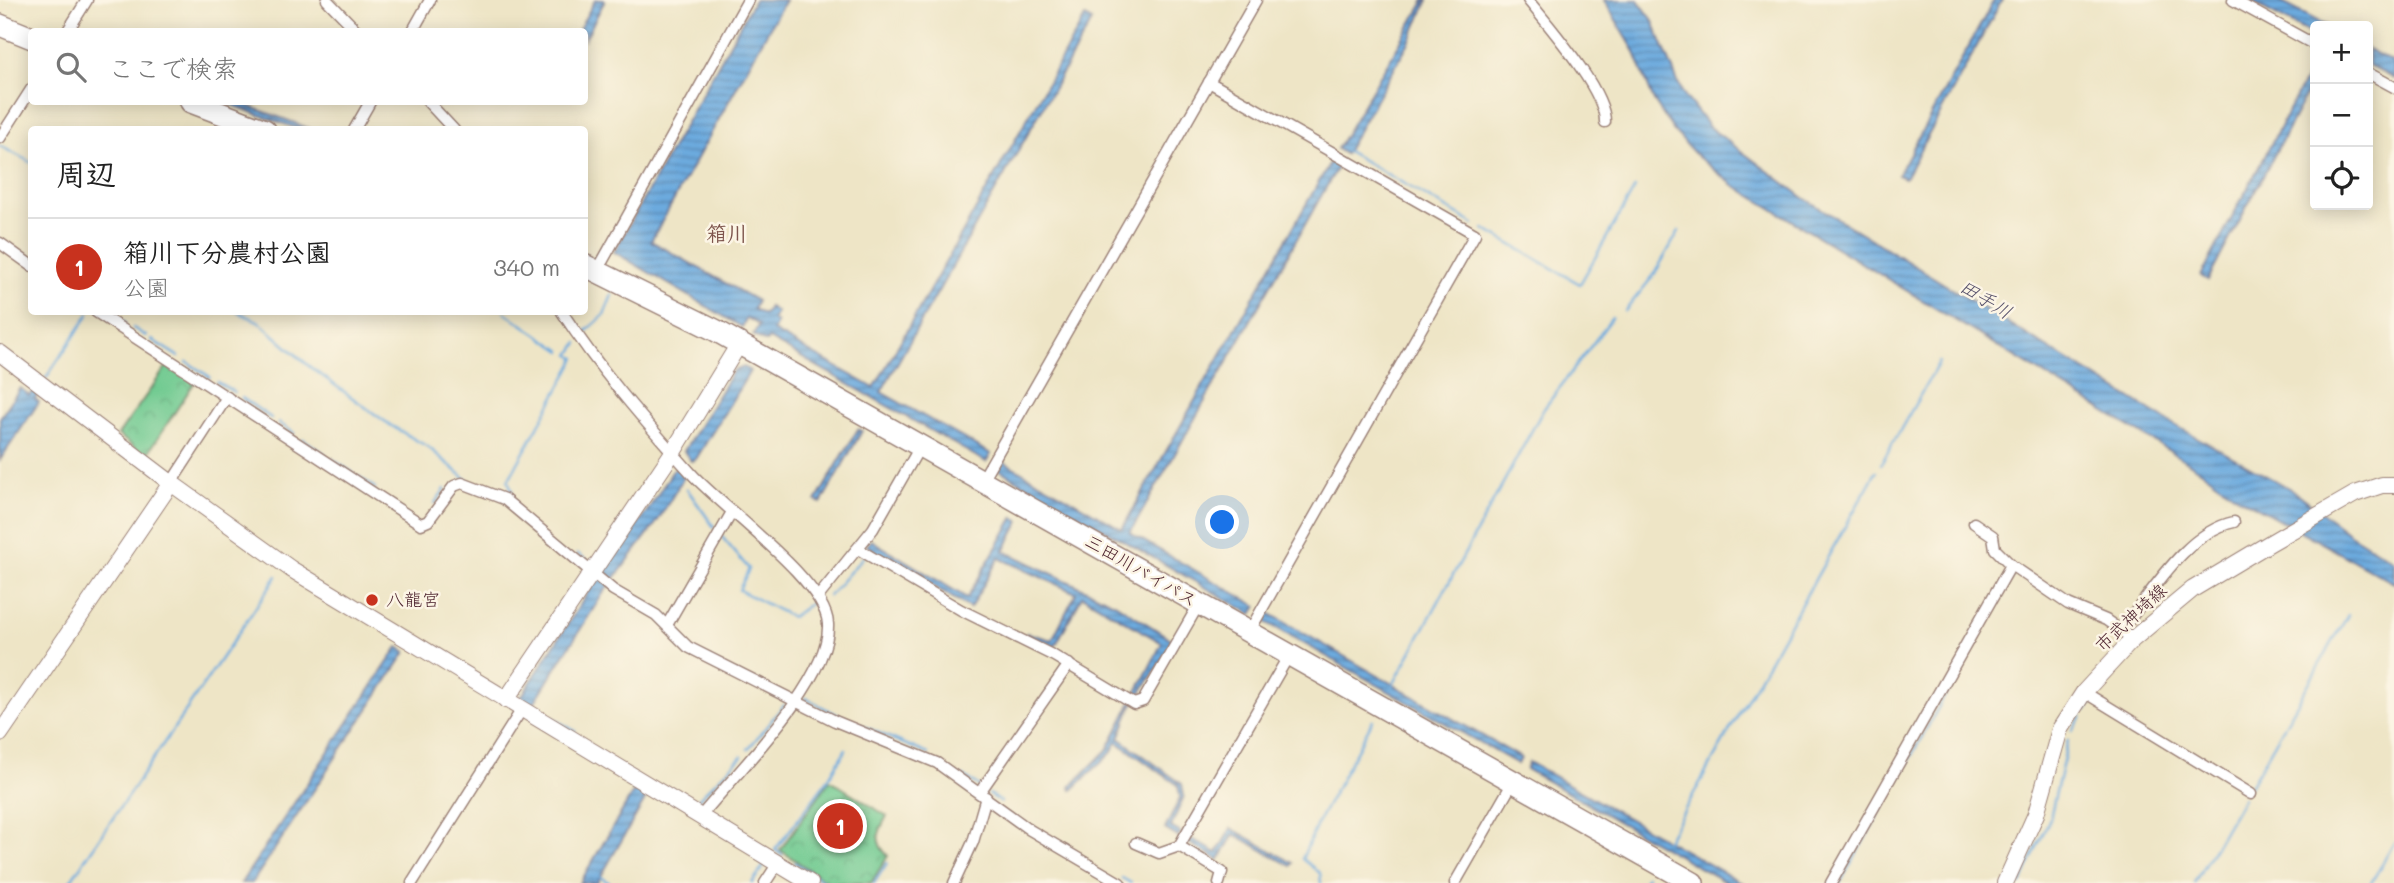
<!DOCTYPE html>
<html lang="ja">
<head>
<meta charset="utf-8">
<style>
	body { margin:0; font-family:Mali,"Klee One",sans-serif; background:#f2f2f2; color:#222 }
	.controls { position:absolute; right:21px; top:21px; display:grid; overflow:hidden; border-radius:7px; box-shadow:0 4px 18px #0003 }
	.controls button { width:63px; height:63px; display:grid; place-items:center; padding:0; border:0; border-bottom:2px solid #e0e0e0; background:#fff; color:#222; font:35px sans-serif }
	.you { position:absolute; left:1223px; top:523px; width:24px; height:24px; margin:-18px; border:5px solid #fff; border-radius:50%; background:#1a73e8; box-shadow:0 0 0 10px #1a73e833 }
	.badge { display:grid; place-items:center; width:46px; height:46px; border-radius:50%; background:#c8321e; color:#fff; font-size:23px; font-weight:700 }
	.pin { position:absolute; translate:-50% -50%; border:4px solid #fff; box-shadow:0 2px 7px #0006 }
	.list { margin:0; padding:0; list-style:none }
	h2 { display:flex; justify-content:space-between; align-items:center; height:91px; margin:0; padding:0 28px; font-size:30px }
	h2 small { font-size:23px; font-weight:400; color:#767676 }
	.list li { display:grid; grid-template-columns:46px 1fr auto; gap:21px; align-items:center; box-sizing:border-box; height:98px; padding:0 28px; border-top:2px solid #e0e0e0 }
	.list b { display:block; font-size:26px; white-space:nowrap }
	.list p { margin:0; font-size:23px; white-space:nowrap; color:#767676 }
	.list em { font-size:23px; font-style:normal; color:#767676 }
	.icon { flex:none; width:38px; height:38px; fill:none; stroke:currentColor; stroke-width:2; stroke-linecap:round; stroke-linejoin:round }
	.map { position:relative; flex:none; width:2394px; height:883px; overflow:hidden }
	.search { position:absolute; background:#fff; box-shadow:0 4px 18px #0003; left:28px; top:28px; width:560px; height:77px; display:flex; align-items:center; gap:18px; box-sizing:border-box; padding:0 24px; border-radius:7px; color:#767676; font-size:26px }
	.panel { position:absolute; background:#fff; box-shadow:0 4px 18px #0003; left:28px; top:126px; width:560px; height:189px; border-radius:7px }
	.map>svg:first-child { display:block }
</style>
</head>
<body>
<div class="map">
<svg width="2394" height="883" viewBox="0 0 2394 883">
	<defs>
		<pattern id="park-crowns" width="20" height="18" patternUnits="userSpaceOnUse" patternTransform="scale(1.75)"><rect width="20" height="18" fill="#71ca91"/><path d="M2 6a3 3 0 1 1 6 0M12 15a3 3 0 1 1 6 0" fill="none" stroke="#63ad7d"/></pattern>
		<pattern id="water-rules" width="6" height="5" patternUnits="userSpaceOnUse" patternTransform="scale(1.75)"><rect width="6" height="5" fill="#6caade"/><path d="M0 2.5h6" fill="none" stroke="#5b8ab4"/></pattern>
	</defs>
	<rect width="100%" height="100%" fill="#fcf5e5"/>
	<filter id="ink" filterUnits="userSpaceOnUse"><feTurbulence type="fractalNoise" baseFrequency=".0143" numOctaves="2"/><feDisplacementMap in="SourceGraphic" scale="14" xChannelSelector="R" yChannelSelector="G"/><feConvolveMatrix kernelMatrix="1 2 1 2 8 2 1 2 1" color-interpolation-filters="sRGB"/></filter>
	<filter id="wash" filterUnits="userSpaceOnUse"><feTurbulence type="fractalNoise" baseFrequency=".00686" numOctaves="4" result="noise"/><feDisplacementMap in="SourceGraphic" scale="28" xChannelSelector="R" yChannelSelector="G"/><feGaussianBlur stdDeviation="1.57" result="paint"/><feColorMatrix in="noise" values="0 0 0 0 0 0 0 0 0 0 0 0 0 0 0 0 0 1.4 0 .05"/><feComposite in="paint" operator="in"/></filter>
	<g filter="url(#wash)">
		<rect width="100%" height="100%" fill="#eee5c6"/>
		<g fill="url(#park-crowns)" stroke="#5e745e" stroke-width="2">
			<polygon points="169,363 196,380 146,456 118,435"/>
			<path d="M830 780 887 816C878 833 873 841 888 856L871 883H829L780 850Z"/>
		</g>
		<g fill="url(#water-rules)" stroke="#5b6484" stroke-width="2">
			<polygon points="595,0 605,0 585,39 584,32 578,31"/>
			<polygon points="754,0 785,0 651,241 757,301 753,309 764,315 769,307 777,312 772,320 777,323 773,331 874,388 1085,17 1092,21 881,392 991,454 986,462 769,339 766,342 753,335 759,325 747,318 742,327 614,252"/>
			<polygon points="1425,0 1428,0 1409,42 1345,154 1337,149"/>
			<polygon points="1604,0 1638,0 1652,19 1682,92 1709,127 1804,198 2164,419 2292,490 2350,534 2394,561 2394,583 2235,495 2202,471 1732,184 1697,156 1673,130 1654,101 1634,50"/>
			<polygon points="1994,0 2002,0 1905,178 1898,175"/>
			<polygon points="2248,0 2277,0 2327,26 2315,26 2315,36"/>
			<polygon points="2368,49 2394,63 2394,79 2368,65"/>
			<polygon points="2315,61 2315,78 2208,280 2201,276"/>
			<polygon points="224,102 238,102 311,129 298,129"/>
			<polygon points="1333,157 1341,161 1130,533 1257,606 1252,614 996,468 1001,460 1122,529"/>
			<polygon points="744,367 750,371 696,459 691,461 684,451 733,371"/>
			<polygon points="20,388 29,395 36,389 39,391 35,399 39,402 0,460 0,418"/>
			<polygon points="858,429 862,431 821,503 816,501"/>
			<polygon points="679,467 684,477 657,522 602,595 532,706 520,699 592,586 646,513 674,469"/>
			<polygon points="1014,517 1020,521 1004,551 1116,604 1174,641 1131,708 1119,738 1182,784 1184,796 1171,827 1181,833 1178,837 1165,829 1180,798 1178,785 1117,742 1110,754 1072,790 1070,787 1107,750 1162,643 1082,596 1054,648 1025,636 1027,633 1052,640 1076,593 999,558 970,608 867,546 871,540 967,598"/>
			<polygon points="1267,612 1521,758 1518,764 1262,620"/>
			<polygon points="398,647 406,652 252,883 241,883"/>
			<polygon points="1529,762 1742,883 1727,883 1526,769"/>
			<polygon points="640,790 646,798 597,883 580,883 634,791"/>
			<polygon points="1231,828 1293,863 1291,866 1234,834 1219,860 1187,842 1190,838 1217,853"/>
		</g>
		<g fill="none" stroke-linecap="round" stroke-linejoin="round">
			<g stroke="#6caade" stroke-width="2.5">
				<polyline points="0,146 32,163"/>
				<polyline points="1347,151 1474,224"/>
				<polyline points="1484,229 1580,284 1635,188"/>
				<polyline points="1625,311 1654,275 1679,231"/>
				<polyline points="109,312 125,323"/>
				<polyline points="238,312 258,321 310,367 390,425 428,447 466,479"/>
				<polyline points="504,312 562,351"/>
				<polyline points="133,328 146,336"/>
				<polyline points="582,335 604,315 612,295"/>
				<polyline points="152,340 179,357"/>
				<polyline points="187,362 210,377"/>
				<polyline points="46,378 89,314"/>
				<polyline points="217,382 234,392"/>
				<polyline points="242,398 271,418"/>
				<polyline points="279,423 294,433"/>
				<polyline points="303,439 325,454"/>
				<polyline points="332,459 353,473"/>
				<polyline points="1881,464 1939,362"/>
				<polyline points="359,477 375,488"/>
				<polyline points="687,489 714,527"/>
				<polyline points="508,497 512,490 508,481 576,358 570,355 578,343"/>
				<polyline points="435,503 445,489"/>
				<polyline points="722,537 749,569 739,590 792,617 811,603"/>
				<polyline points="578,554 586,560"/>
				<polyline points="829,596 863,557"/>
				<polyline points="1392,687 1543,410 1612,318"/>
				<polyline points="805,698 846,719 928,754"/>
				<polyline points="532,706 575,731"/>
				<polyline points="2086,710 2092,702"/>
				<polyline points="2072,731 2082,716"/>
				<polyline points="748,749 784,705"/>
				<polyline points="963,776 981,787"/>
				<polyline points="2250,786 2348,615"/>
				<polyline points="989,794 1001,802"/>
				<polyline points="693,804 742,756"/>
				<polyline points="1667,841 1876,472"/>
				<polyline points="782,855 775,850 827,781 846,749"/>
				<polyline points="795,863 825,883"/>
				<polyline points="600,877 610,883"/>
				<polyline points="1122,878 1131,883"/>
				<polyline points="69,883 277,576"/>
				<polyline points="752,883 765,864"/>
				<polyline points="874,883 887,863"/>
				<polyline points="1321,883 1320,873 1302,859 1318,822 1373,720"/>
				<polyline points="1643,883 1647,876"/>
				<polyline points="1840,883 2012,576"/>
				<polyline points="2021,883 2050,818 2068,740"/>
				<polyline points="2194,883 2243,798"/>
				<polyline points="2371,883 2394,843"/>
			</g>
		</g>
	</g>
	<g filter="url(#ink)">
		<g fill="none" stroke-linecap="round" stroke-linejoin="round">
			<g stroke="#9c8278" stroke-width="13">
				<g id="street">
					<polyline points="327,0 358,32"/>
					<path d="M1528 0C1548 25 1606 91 1605 122"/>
					<polyline points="2233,0 2315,45"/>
					<polyline points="67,32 87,0"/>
					<polyline points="412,32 430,0"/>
					<polyline points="2368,73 2394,87"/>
					<polyline points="1209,82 1475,234 1249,632"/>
					<polyline points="428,102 454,130"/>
					<polyline points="354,130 370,102"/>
					<polyline points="0,138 32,88"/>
					<polyline points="0,243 32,266"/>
					<polyline points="597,271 748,0"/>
					<polyline points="96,312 421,524 428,521 454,486 462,483 504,499 613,590 656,615 688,647 835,721 937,763 1030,830 1120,883"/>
					<path d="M562 312C599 369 645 422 691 473 721 507 826 581 828 624 831 680 736 773 701 816"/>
					<polyline points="982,480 1256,0"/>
					<polyline points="171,483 227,397"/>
					<polyline points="1974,523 1993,536 1995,549 2011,565 2068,604 2106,620 2133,639"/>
					<polyline points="858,549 961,610 1054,656 1134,704 1143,701 1199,604"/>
					<polyline points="818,597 873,529 921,445"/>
					<polyline points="667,625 732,512"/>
					<path d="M2120 632C2151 594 2186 532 2234 522"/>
					<polyline points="2084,692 2251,794"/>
					<polyline points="980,792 1069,664"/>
					<polyline points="1136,843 1159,853 1179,846 1289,655"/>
					<polyline points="1179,846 1222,872 1219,883"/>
					<polyline points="412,883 522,709"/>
					<polyline points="765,883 778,863"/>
					<polyline points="954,883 973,842 986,797"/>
					<polyline points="1455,883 1513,782"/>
					<polyline points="1831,883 2011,565"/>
				</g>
			</g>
			<g stroke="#9c8278" stroke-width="18">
				<g id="secondary">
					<polyline points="0,353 171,483 291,569 810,883"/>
					<polyline points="506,700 673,452 739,344"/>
					<polyline points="0,734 171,483"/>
					<polyline points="2005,883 2036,814 2060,729 2084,692 2133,639 2193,589 2270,543 2355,494 2382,485 2394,485"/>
				</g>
			</g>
			<g stroke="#9c8278" stroke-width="24">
				<g id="highway">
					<polyline points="0,25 32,38"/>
					<polyline points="191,102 265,130"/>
					<polyline points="584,265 715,330 1693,883"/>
				</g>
			</g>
			<use href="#street" stroke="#fff" stroke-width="10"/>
			<use href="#secondary" stroke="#fff" stroke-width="16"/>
			<use href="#highway" stroke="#fff" stroke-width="21"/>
		</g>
	</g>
	<circle fill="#c8321e" stroke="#fcf5e5" stroke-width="2.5" cx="372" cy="600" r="7"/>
	<g text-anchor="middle" stroke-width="5" stroke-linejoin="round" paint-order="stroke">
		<g font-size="18" fill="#4a1f2b" stroke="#fcf5e5">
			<text transform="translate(1141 571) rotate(30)" y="6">三田川バイパス</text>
			<text transform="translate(2131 618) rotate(-43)" y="6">市武神埼線</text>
		</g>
		<g font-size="18" fill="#4a1f2b" stroke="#fcf5e5" text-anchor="start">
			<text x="386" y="606">八龍宮</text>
		</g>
		<g font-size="19" font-style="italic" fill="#56506a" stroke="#fcf5e5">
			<text transform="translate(1986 299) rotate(31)" y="7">田手川</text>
		</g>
		<g font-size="21" font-weight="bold" fill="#7e554d" stroke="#fcf5e5">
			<text x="727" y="241">箱川</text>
		</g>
	</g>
</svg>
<div class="controls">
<button>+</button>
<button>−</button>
<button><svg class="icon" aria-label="locate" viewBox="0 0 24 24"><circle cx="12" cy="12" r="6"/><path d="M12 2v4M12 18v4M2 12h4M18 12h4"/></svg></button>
</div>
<div class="you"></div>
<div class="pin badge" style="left:840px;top:826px">1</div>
<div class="search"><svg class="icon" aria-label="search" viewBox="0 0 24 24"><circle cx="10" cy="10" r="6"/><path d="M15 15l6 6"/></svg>ここで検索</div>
<section class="panel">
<h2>周辺<small></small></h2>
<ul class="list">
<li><span class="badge">1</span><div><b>箱川下分農村公園</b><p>公園</p></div><em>340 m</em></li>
</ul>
</section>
</div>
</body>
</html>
